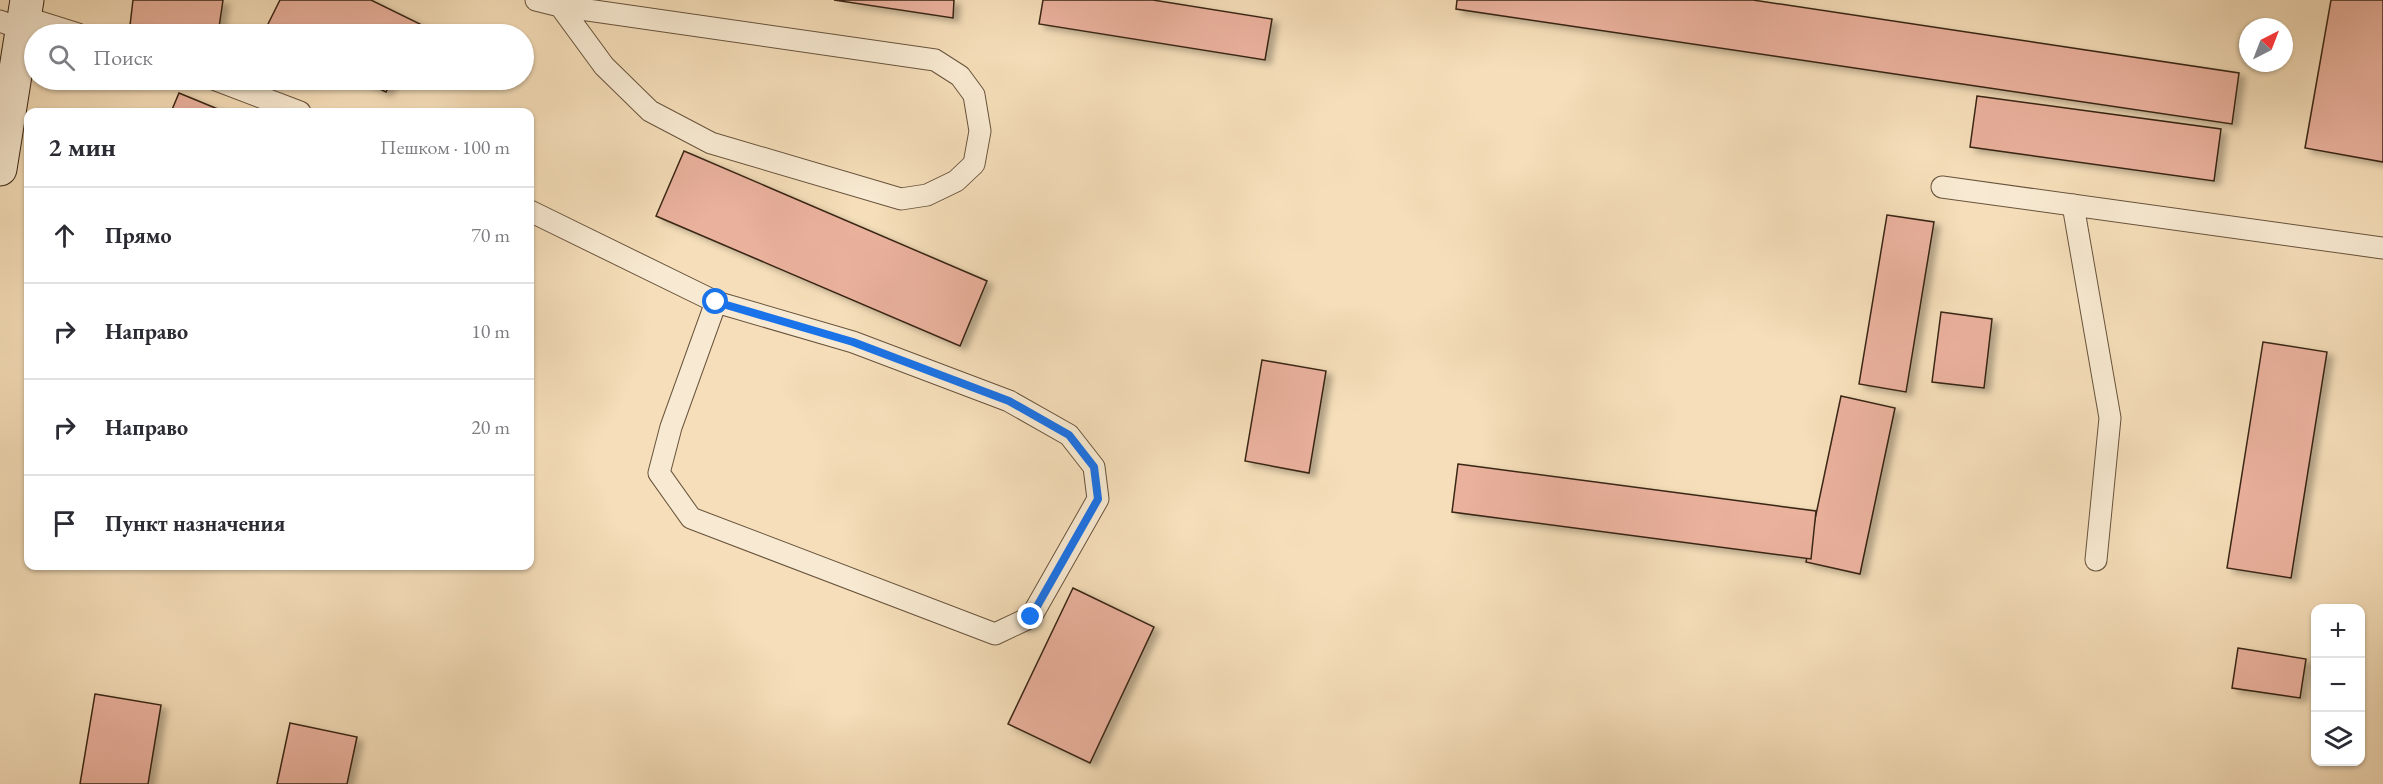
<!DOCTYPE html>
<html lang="ru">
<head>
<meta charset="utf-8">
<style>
	body { margin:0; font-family:"EB Garamond",serif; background:#f7f7f7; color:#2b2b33 }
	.controls { position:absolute; right:18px; bottom:18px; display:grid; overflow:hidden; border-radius:12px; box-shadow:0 2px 4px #0004 }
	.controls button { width:54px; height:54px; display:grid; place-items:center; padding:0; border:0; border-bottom:2px solid #e1e1e2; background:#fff; color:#2b2b33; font:30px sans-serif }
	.compass { position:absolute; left:2239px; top:18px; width:54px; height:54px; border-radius:50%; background:#fff; box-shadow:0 2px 4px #0004; rotate:42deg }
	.stop { position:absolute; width:18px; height:18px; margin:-14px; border:4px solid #1a73e8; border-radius:50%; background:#fff }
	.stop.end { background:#1a73e8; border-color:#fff; box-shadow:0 2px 6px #0008 }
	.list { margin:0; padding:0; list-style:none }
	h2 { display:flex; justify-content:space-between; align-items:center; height:78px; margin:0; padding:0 24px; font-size:26px }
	h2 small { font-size:20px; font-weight:400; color:#7c7c81 }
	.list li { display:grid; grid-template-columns:39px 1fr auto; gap:18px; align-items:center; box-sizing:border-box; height:96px; padding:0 24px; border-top:2px solid #e1e1e2 }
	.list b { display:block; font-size:22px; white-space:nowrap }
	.list em { font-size:20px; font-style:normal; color:#7c7c81 }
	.icon { flex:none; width:33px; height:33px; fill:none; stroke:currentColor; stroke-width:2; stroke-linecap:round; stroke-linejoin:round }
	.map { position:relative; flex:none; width:2383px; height:784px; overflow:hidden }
	.search { position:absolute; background:#fff; box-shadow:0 2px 4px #0004; left:24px; top:24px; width:510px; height:66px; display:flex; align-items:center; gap:15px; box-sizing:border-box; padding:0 21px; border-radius:33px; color:#7c7c81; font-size:22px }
	.panel { position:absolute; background:#fff; box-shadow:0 2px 4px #0004; left:24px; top:108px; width:510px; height:462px; border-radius:12px }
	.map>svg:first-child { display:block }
</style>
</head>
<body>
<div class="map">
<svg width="2383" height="784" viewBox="0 0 2383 784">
	<defs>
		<filter id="shadow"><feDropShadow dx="6" dy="4" stdDeviation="3" flood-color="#0004"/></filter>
	</defs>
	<rect width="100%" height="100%" fill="#f5deb9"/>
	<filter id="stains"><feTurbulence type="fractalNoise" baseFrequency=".00333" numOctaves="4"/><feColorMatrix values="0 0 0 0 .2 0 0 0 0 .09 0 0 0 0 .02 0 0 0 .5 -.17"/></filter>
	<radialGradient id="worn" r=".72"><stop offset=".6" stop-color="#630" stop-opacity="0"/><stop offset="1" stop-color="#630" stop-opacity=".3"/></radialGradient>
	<g fill="#eab19d" stroke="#392513" stroke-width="1.5" filter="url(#shadow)">
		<polygon points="133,0 223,0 218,34 129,34"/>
		<polygon points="280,0 371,0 420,24 414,34 269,34 264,32"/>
		<polygon points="834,0 954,0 953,18"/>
		<polygon points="1043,0 1153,0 1272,19 1265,60 1039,24"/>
		<polygon points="1457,0 1753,0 2239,73 2232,124 1456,9"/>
		<polygon points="2331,0 2383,0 2383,162 2305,148"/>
		<polygon points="361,80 392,80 386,92"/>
		<polygon points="179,93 225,112 171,112"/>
		<polygon points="1977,96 2221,129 2214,181 1970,147"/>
		<polygon points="684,151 987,281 960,346 656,216"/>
		<polygon points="1887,215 1934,222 1906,392 1859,384"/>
		<polygon points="1941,312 1992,319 1984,388 1932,382"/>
		<polygon points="2263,342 2327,352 2291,578 2227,568"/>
		<polygon points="1262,360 1326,371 1309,473 1245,461"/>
		<polygon points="1841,396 1895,408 1860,574 1806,562"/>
		<polygon points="1458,464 1816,511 1811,559 1452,512"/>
		<polygon points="1073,588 1154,627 1090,763 1008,724"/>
		<polygon points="2238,648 2306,659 2300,698 2232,688"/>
		<polygon points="95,694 161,705 148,784 80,784"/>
		<polygon points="290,723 357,737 347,784 277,784"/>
	</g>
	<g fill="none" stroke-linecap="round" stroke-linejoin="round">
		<g stroke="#68533c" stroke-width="23">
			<g id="lane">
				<polyline points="536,0 560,6 935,60 960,76 974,95 980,131 974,164 956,181 927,195 901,199 711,143 650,111 604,66 560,6"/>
				<polyline points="24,17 78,34"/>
				<polyline points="0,21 22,29"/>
				<polyline points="216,80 300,112"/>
				<polyline points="1942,187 2383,248"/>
				<polyline points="2073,205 2110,418 2096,560"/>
				<polyline points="530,211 716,302 853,342 1009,401 1069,435 1094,467 1098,499 1031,617 995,634 691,518 659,473 671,427 716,302"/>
			</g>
		</g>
		<g stroke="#392513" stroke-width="35">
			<polyline id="secondary" points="0,169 27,0"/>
		</g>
		<use href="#lane" stroke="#f8ead2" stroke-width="21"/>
		<use href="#secondary" stroke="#f8ead2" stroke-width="33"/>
	</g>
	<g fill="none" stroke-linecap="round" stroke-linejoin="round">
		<polyline stroke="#1a73e8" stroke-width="8" points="716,302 853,342 1009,401 1069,435 1094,467 1098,499 1031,617"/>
	</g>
	<rect width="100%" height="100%" filter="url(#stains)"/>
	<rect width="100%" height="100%" fill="url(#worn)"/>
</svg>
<div class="controls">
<button>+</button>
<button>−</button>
<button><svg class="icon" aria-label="layers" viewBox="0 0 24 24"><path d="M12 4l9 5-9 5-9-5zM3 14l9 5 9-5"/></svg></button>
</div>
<svg class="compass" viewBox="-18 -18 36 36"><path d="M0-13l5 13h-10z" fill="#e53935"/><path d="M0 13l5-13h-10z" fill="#7c7c81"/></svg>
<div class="stop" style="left:716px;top:302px"></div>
<div class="stop end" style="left:1031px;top:617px"></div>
<div class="search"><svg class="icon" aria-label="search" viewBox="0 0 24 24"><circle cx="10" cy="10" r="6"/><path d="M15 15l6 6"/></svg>Поиск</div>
<section class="panel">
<h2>2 мин<small>Пешком · 100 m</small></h2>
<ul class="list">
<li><svg class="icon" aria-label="ahead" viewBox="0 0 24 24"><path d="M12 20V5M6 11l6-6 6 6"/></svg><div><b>Прямо</b></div><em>70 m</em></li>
<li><svg class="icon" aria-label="right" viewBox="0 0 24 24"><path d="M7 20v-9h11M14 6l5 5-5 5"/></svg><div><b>Направо</b></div><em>10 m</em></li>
<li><svg class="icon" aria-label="right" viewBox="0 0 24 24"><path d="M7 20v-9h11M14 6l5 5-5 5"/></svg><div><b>Направо</b></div><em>20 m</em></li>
<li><svg class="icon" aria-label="arrive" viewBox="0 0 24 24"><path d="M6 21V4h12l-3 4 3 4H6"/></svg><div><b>Пункт назначения</b></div></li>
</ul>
</section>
</div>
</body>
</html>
